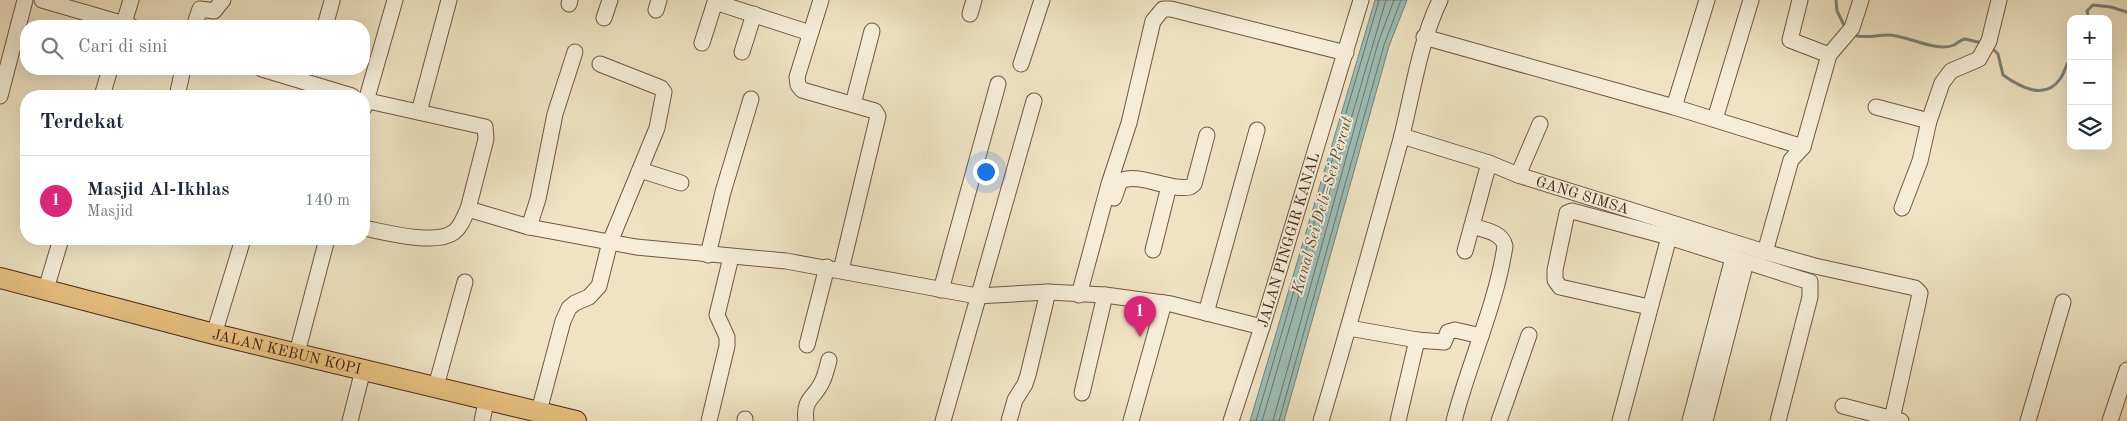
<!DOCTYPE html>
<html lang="id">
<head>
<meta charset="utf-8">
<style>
	body { margin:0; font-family:"Old Standard TT",serif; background:#f2f2f3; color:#1f2937 }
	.controls { position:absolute; right:15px; top:15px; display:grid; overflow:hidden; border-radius:10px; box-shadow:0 5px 20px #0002 }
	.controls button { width:45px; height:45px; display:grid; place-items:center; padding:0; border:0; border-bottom:1px solid #e0e1e3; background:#fff; color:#1f2937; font:25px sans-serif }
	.you { position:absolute; left:985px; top:171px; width:18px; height:18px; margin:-12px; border:4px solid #fff; border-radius:50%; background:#1a73e8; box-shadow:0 0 0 8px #1a73e833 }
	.badge { display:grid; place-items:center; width:32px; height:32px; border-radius:50%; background:#db2777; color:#fff; font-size:16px; font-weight:700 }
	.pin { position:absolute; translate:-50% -41px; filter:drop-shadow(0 1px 2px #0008) }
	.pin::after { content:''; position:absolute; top:26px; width:18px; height:15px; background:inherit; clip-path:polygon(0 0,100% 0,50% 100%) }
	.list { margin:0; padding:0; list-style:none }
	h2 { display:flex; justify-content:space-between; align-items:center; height:65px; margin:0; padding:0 20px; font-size:21px }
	h2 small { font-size:16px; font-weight:400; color:#747a83 }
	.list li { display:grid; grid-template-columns:32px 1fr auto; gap:15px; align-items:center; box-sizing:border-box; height:90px; padding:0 20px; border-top:1px solid #e0e1e3 }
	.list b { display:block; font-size:19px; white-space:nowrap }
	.list p { margin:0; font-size:16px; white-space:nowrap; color:#747a83 }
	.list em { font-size:16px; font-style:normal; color:#747a83 }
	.icon { flex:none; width:28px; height:28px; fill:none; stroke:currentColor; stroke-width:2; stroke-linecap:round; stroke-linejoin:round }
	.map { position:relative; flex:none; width:2127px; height:421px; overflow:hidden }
	.search { position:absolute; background:#fff; box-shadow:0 5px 20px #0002; left:20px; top:20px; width:350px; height:55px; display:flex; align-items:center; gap:12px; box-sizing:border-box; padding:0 18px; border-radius:20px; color:#747a83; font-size:19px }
	.panel { position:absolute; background:#fff; box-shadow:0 5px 20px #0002; left:20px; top:90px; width:350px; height:155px; border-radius:20px }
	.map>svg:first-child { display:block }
</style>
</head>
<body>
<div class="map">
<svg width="2127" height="421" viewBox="0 0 2127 421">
	<rect width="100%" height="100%" fill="#efe3c3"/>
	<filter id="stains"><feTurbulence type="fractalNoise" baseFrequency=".004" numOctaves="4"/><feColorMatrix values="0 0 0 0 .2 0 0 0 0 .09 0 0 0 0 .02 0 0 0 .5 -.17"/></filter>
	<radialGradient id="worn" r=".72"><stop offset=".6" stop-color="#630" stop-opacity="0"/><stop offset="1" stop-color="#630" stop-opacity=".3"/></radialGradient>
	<polygon fill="#9abeb7" stroke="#7a8278" points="1375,0 1407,0 1389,46 1284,421 1250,421"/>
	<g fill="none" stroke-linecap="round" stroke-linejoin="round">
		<g stroke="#727368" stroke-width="1">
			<polyline points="1256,421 1379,0"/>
			<polyline points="1262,421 1386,0"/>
			<polyline points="1273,421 1378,43 1394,0"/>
			<polyline points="1279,421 1384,45 1401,0"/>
		</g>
		<g stroke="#7a8278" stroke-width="3">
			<polyline points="1836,0 1837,11 1845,27"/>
			<polyline points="2089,19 2087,11 2093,5 2111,7 2127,12"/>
			<path d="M1853 35C1866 39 1875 35 1888 35 1907 35 1936 53 1954 45 1958 43 1960 40 1965 39L1982 43"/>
			<path d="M1990 46 1998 54 2003 75C2020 87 2045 101 2060 79 2065 72 2066 64 2071 58"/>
		</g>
		<g stroke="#725744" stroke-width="17">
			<g id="minor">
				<polyline points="42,0 131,26"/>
				<polyline points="821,0 797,77 798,85 802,90 875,111 878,116 841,270"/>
				<polyline points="1800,0 1790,40 1829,55"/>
				<polyline points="569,4 570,0"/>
				<polyline points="656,10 659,0"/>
				<polyline points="970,14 974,0"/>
				<polyline points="604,18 610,0"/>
				<polyline points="123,26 131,0"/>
				<polyline points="194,26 200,9 214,11 223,0"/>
				<polyline points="325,26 332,1"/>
				<polyline points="1424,37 1674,107 1803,147"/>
				<polyline points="702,43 715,2 810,33"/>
				<polyline points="742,52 754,14"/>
				<polyline points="1021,64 1042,0"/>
				<polyline points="262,69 352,96"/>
				<polyline points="0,96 25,0"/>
				<polyline points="102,96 110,69"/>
				<polyline points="177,96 183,69"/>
				<polyline points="364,100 485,127 486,139 468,209 529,227 636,247 786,261 977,296 1048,292 1105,295 1171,304 1262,327"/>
				<polyline points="853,104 872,31"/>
				<polyline points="1674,107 1707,0"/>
				<polyline points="1876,107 1929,121"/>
				<polyline points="364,108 395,0"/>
				<polyline points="419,112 449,0"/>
				<polyline points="1715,119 1751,0"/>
				<path id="s1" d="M1402 136 1489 163 1518 175 1765 252 1815 266 1915 288 1920 293 1918 303 1892 419"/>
				<polyline points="640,170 681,183"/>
				<polyline points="1518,175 1540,124"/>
				<path d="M1114 198 1120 181C1141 172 1167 191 1190 187L1194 184 1207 135"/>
				<polyline points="1902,208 1920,161 1929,121 1942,83 1951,71 1979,59 1989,41 1999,0"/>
				<polyline points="529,227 538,199 555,114 575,52"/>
				<path d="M364 228C384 232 436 246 454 232 461 227 464 217 468 209"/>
				<polyline points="1153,250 1169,186"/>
				<polyline points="1465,251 1489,163"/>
				<polyline points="1765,252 1791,160 1803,147 1829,55 1852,28 1861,0"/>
				<polyline points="708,255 723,192 751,99"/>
				<polyline points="46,289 61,239"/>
				<polyline points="941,290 998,84"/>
				<polyline points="1079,295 1109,184 1129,123 1153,21 1163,9 1171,9 1346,53"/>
				<polyline points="1649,307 1560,287 1555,280 1555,270 1567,213 1572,211 1669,237 1810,282 1810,297 1778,421"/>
				<polyline points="1206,313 1257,130"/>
				<polyline points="1349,328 1417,340"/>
				<polyline points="214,334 243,239"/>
				<polyline points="807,345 827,267"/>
				<polyline points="297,353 327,239"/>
				<polyline points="436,386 465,282"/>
				<polyline points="1082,393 1105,295"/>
				<polyline points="1843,406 1901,421"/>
				<polyline points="539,411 563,321 569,308 575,303 589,297 599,286 610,242 657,128 664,92 661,88 600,64"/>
				<polyline points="350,421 363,370"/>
				<polyline points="482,421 487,398"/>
				<polyline points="709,421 727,346 727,337 717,315 731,257"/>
				<polyline points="745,421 745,419"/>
				<path d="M806 421C803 399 814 398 821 384 825 377 827 368 829 360"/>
				<polyline points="943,421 1034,101"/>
				<polyline points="1009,421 1015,400 1025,384 1028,375 1048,292"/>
				<polyline points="1131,421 1164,303"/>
				<path id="s2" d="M1231 421 1262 327 1361 0"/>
				<path d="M1321 421C1349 327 1375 233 1401 139 1413 92 1419 44 1440 0"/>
				<polyline points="1398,421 1417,340 1444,342 1448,332 1455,330 1481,336"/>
				<path d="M1454 421C1469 362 1496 306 1505 246 1502 232 1484 230 1472 226"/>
				<polyline points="1499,421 1529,335"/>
				<polyline points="1620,421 1669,237"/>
				<polyline points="1690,421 1733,258"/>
				<polyline points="1705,421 1746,262"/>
				<polyline points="2028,421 2063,302"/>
				<polyline points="2110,421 2127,370"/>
			</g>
		</g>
		<g stroke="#492819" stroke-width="22">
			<g id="major">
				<path id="s3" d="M0 278 214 334 576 421"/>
			</g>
		</g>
		<use href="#minor" stroke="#f5edd8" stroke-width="15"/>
		<use href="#major" stroke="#e8c282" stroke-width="20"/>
	</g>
	<g text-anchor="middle" stroke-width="4" stroke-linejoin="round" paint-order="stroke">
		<g font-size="15" fill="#492819" stroke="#f5edd8">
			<text dy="5" stroke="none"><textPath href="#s1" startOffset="190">GANG SIMSA</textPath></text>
			<text dy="5" stroke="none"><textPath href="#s2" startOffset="190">JALAN PINGGIR KANAL</textPath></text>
			<text dy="5" stroke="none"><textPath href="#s3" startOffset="296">JALAN KEBUN KOPI</textPath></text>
		</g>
		<g font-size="16" font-style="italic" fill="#5d4e40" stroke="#f5edd8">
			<text transform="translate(1321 205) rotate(-74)" y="6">Kanal Sei Deli–Sei Percut</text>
		</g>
	</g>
	<rect width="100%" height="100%" filter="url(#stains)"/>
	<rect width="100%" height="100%" fill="url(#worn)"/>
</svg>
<div class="controls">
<button>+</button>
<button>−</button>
<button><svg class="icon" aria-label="layers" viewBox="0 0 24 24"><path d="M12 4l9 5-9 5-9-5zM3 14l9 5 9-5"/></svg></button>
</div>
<div class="you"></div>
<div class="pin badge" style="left:1140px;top:337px">1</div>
<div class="search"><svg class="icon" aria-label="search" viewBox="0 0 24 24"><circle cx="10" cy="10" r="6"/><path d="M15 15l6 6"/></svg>Cari di sini</div>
<section class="panel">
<h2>Terdekat<small></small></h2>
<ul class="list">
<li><span class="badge">1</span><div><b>Masjid Al-Ikhlas</b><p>Masjid</p></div><em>140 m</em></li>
</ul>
</section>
</div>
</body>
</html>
